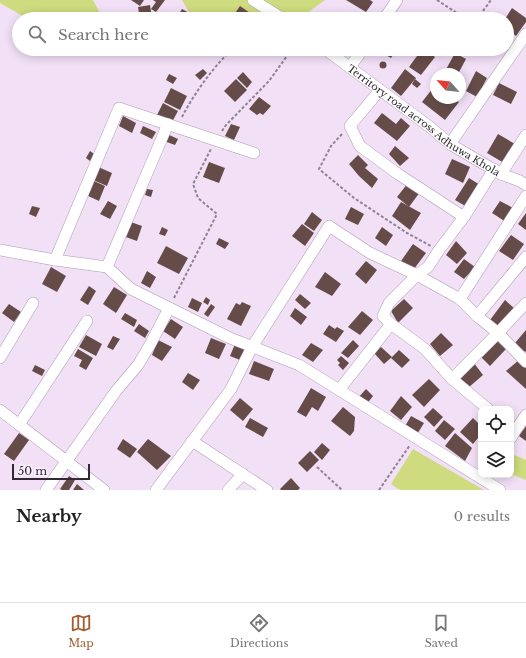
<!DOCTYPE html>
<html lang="en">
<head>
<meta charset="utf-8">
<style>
	body { margin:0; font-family:"Libre Baskerville",serif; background:#f6f6f6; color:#222 }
	.controls { position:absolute; right:12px; bottom:12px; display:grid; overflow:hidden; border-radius:8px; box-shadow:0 2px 10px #0003 }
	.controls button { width:36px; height:36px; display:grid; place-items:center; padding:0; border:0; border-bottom:1px solid #e0e0e0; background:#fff; color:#222; font:20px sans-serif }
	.compass { position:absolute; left:430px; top:68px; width:36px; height:36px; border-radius:50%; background:#fff; box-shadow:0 2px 10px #0003; rotate:297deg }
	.scale { position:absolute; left:12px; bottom:10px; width:78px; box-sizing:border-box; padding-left:4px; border:2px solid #312a33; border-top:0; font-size:11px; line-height:14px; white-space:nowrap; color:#312a33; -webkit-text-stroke:3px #fbf0fe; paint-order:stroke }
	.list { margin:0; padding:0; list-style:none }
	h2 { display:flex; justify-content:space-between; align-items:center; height:52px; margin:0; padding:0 16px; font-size:17px }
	h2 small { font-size:13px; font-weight:400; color:#767676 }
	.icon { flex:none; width:22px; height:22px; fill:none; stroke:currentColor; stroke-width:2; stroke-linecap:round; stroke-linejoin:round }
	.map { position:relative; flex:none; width:526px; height:490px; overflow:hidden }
	.search { position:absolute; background:#fff; box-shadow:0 2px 10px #0003; left:12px; right:12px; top:12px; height:44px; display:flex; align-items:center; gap:10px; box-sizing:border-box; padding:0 14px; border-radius:22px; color:#767676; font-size:15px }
	.sheet { height:112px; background:#fff }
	nav { display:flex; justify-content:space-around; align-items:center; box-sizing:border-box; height:56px; border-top:1px solid #e0e0e0; background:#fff; font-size:11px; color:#767676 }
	nav a { display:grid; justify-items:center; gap:2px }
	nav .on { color:#a15c30 }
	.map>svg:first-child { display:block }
</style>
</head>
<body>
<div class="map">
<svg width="526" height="490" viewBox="0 0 526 490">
	<rect width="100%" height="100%" fill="#f2e0f7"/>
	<g fill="#cedb7e">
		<polygon points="0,0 93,0 103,19 84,19 67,17 65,19 28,19 0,3"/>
		<polygon points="182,0 325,0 299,19 193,19"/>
		<polygon points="413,449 484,490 400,490 391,484"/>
		<polygon points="514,455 526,460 526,480 511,474 511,460"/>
	</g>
	<g fill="#664c48">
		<polygon points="131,0 144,0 140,6"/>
		<polygon points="153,0 165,0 156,12 151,9 156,2"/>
		<polygon points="346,0 370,0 373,2 366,12"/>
		<polygon points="150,5 152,18 140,19 138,7"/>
		<polygon points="240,6 257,18 256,19 231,19"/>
		<polygon points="512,8 526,18 526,22 516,36 507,29 507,19 505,19"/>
		<polygon points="182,9 193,15 191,19 176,19"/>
		<polygon points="109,49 115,49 118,52 115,55"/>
		<polygon points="387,49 397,49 391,58 384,54"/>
		<polygon points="422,49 424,49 435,57 421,75 409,67"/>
		<polygon points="455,53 466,59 458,74 447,74 444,73"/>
		<circle cx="383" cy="65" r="3.5"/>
		<polygon points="203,69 207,73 200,80 195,75"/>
		<polygon points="405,69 416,78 401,96 391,88"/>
		<polygon points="476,71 487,78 477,97 466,91"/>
		<polygon points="243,72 252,82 247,88 237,78"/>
		<polygon points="169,74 177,78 173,84 166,80"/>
		<polygon points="236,79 247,90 235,102 224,91"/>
		<polygon points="415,79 421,84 417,88 412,84"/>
		<polygon points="499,83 517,92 511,104 493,95"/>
		<polygon points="436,84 436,98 453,98 459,102 445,120 422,102"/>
		<polygon points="171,88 187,96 180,110 164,102"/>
		<polygon points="259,97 271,106 263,115 260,113 257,115 249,109"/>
		<polygon points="163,103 178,111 172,122 157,115"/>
		<polygon points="382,113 396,124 401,118 410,126 397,141 374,123"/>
		<polygon points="123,116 136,123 132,133 119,126"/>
		<polygon points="231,124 240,127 234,140 225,136"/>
		<polygon points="143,126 156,132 152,139 140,133"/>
		<polygon points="167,134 178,139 175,145 164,141"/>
		<polygon points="498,134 515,144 504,163 487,153"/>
		<polygon points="395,146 409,158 400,166 389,154"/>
		<polygon points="90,151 94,154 90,161 86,158"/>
		<polygon points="358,155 368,165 365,168 378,179 372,188 359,176 349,164"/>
		<polygon points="452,159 470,167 463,183 445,174"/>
		<polygon points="209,162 225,168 219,183 203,177"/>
		<polygon points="96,166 112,173 107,186 91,179"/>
		<polygon points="469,178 480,185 467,207 455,200"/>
		<polygon points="92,180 105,186 99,201 86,195"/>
		<polygon points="408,183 420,192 409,207 397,197"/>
		<polygon points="147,189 153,190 151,197 145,195"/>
		<polygon points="108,201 117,206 110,219 100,214"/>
		<polygon points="500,201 515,209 506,222 492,213"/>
		<polygon points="401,202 421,213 410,230 392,216"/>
		<polygon points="32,206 40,208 36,217 29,214"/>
		<polygon points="351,207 364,214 358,225 345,219"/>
		<polygon points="312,212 322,220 314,231 304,224"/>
		<polygon points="526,213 526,230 518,224"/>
		<polygon points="128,221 142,226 137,241 123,236"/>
		<polygon points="302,224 314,233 305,246 292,236"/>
		<polygon points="162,227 168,230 165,236 159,234"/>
		<polygon points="382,227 393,235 386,246 375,238"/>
		<polygon points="511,235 524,244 513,260 499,251"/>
		<polygon points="219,238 229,243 225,249 216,244"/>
		<polygon points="456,241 467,253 457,264 446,255"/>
		<polygon points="413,244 426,253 414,269 401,261"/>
		<polygon points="166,246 188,258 179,274 157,263"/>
		<polygon points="464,259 475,267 464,279 454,272"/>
		<polygon points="366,261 377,270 366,284 355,274"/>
		<polygon points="51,267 66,276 57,292 42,284"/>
		<polygon points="147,271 156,277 150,288 141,283"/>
		<polygon points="325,272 341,284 332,296 315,287"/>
		<polygon points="89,286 96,291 88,305 80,300"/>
		<polygon points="114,287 127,295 116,313 103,304"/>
		<polygon points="300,294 311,303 305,309 295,300"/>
		<polygon points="206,297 210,300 208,305 203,302"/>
		<polygon points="192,298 202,303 198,312 188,307"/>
		<polygon points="404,299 413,308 398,323 391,311"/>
		<polygon points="505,300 515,309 498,328 490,320"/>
		<polygon points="242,302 251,306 241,326 227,319 236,303 240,305"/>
		<polygon points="9,304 21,312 14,322 2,313"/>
		<polygon points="211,304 215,307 208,317 204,314"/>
		<polygon points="295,308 307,317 301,325 290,316"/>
		<polygon points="362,311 373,320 360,335 348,327"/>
		<polygon points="125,313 137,320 134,327 121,319"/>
		<polygon points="171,319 183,327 175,339 163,331"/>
		<polygon points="139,324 149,331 145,338 134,331"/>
		<polygon points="329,325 335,329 337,327 344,331 336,342 323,334"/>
		<polygon points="526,330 526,351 525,352 515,343"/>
		<polygon points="441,333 453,345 440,356 430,344"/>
		<polygon points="86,335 102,344 96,356 79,347"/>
		<polygon points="113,336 120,339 113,350 107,347"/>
		<polygon points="211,338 226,344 219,359 205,353"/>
		<polygon points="158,340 172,347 162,361 152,355"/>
		<polygon points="353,340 359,346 348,358 341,353"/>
		<polygon points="496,340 506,349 490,366 480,356"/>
		<polygon points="311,343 323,350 313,362 302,355"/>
		<polygon points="235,344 245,349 240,360 230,356"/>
		<polygon points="381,347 392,357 384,364 374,353"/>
		<polygon points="78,349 93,358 86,370 79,366 82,360 74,356"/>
		<polygon points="399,350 410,360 402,368 391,358"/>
		<polygon points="341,356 349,363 343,370 338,365 340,363 337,360"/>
		<polygon points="519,360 526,367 526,389 506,371"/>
		<polygon points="254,361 274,369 269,381 249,374"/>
		<polygon points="474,363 483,375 468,388 458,378"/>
		<polygon points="35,365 45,370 42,376 32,371"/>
		<polygon points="188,373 200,380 193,390 182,382"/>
		<polygon points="429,379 440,390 424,407 412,395"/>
		<polygon points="311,388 326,397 318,411 312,407 306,417 297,412"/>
		<polygon points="366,389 373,396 366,405 358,398"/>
		<polygon points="401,396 412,407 401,420 390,411"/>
		<polygon points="240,398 253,409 243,421 230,410"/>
		<polygon points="343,407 355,417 354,431 350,436 331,421"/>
		<polygon points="433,408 443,417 434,427 424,417"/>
		<polygon points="411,416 424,423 416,436 404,428"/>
		<polygon points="250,418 268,428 263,437 245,427"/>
		<polygon points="473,418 481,426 481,440 478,438 473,444 460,432"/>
		<polygon points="444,420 455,429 445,440 435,431"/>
		<polygon points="526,426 526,441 519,436"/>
		<polygon points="19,433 29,440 14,461 4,454"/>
		<polygon points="455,433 472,448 465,461 445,446"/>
		<polygon points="123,439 137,449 130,458 117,449"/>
		<polygon points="148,439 171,456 157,470 137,452"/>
		<polygon points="322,443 330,450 322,460 314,452"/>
		<polygon points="310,451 319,460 307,472 298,463"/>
		<polygon points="69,476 75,480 69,490 62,490 60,489"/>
		<polygon points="291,478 300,488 298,490 281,490 280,489"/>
		<polygon points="77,484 84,490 73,490"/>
	</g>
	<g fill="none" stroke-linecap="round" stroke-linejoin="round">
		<g stroke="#ac9cb1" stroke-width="12">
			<g id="minor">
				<polyline points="253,0 283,19"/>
				<polyline points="384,19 397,0"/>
				<path id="s1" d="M325 49 430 127 450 144 501 174 520 181 526 185"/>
				<polyline points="350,67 363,49"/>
				<polyline points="380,90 350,126 360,146 398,174 464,217"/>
				<polyline points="450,144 526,34"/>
				<polyline points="501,174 526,135"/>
				<polyline points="0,250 55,260 107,267 131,289 230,338 299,365 500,490"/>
				<polyline points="55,260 119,108 254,153"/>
				<polyline points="107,267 168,124"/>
				<polyline points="460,299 526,196"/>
				<polyline points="477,316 526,257"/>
				<polyline points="391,324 383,316 389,303 417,275 428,267 439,250 464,217 494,169"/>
				<polyline points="0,358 33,303"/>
				<polyline points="452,379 498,333 526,362"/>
				<polyline points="339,390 391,324 425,349 452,379 488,409"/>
				<polyline points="0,410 104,490"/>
				<polyline points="19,425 87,321"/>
				<polyline points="511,438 515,431 526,415"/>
				<polyline points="192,441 267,490"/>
				<polyline points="46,490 116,391 138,365 151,343 169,308"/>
				<polyline points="156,490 231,389 252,347 329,226 370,253 417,275 460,299 477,316 498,333 526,303"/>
				<polyline points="228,490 243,474"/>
			</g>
		</g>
		<g stroke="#8f8292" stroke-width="2" stroke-dasharray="3 2" stroke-linecap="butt">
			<polyline points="437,0 466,19"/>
			<polyline points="477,19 491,0"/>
			<path d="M182 117C195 92 212 69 232 49"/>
			<polyline points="222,131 226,125 269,81 292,49"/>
			<polyline points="342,134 331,146 319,169 354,198 407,233 431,246"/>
			<polyline points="174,298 217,214 198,198 193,184 211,149"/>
			<polyline points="317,467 342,490"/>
			<polyline points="379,490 410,445"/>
		</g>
		<use href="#minor" stroke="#fff" stroke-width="11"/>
	</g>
	<g text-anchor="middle" stroke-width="4" stroke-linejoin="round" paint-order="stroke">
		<g font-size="10" fill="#312a33" stroke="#fbf0fe">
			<text dy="4" stroke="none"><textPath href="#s1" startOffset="122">Territory road across Adhuwa Khola</textPath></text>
		</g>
	</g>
</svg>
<div class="controls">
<button><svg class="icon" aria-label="locate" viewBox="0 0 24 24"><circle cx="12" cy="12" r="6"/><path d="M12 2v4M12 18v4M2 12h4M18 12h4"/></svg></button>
<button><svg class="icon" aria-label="layers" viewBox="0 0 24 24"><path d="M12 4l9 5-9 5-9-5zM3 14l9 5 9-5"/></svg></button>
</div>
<svg class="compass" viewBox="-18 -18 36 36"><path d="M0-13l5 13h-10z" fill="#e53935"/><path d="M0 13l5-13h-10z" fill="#767676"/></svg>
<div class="scale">50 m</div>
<div class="search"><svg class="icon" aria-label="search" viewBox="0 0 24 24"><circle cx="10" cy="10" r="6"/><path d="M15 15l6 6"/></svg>Search here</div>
</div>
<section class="sheet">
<h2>Nearby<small>0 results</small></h2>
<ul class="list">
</ul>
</section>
<nav>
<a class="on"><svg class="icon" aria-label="map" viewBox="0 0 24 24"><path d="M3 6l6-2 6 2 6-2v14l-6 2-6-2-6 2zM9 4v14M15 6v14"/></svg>Map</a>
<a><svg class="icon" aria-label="directions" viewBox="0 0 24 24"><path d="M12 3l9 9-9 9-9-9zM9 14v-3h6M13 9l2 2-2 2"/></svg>Directions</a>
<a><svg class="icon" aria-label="saved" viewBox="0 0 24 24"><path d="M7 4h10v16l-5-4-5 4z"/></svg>Saved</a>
</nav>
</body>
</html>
